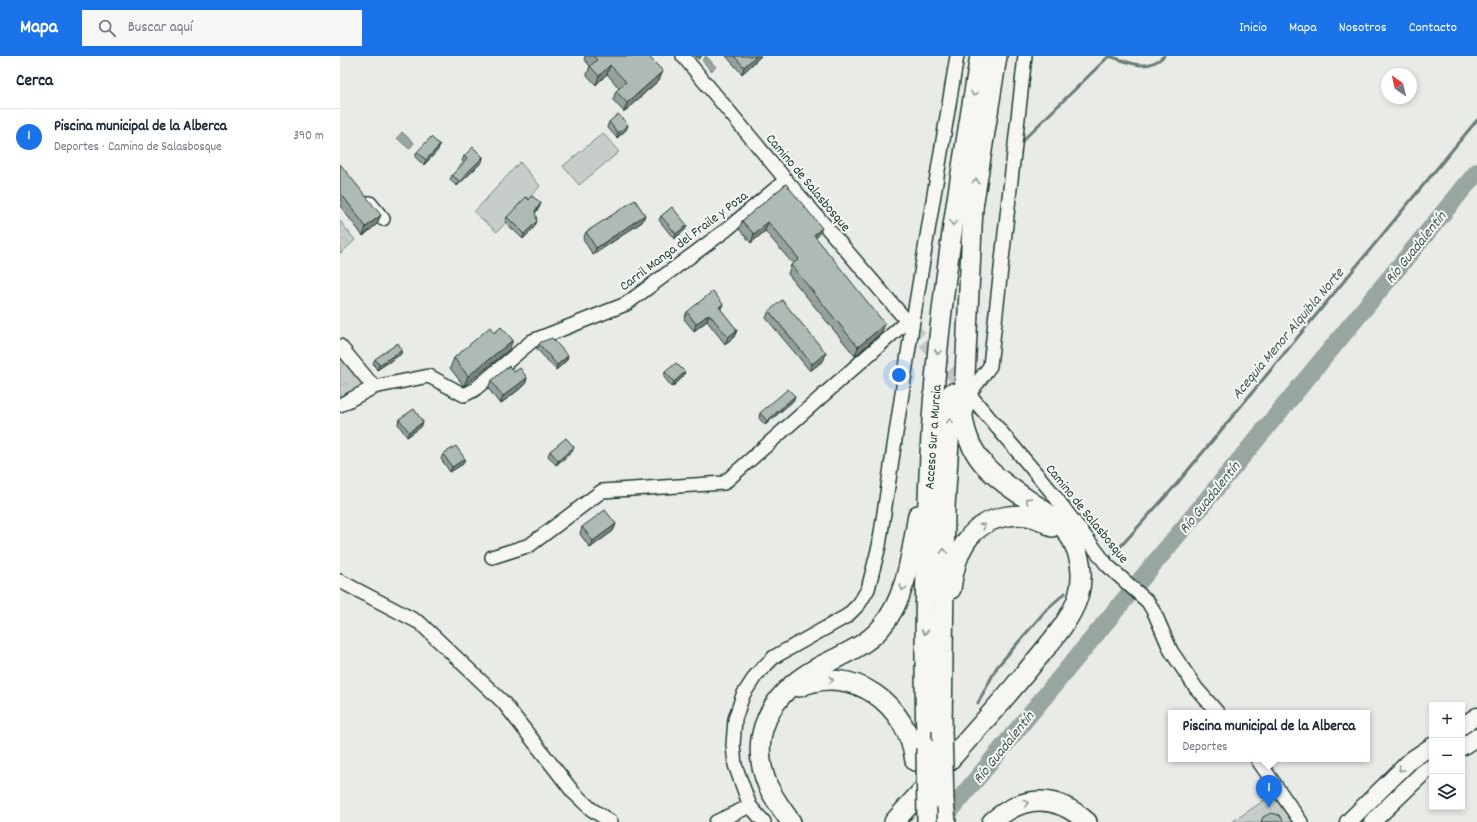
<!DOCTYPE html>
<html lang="es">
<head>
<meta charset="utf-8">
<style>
	body { margin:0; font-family:Dekko,sans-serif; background:#f6f6f7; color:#1f2937 }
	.controls { position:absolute; right:12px; bottom:12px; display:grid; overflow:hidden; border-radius:0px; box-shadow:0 2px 6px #0003 }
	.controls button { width:36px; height:36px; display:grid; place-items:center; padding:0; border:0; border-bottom:1px solid #e0e1e3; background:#fff; color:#1f2937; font:20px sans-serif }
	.compass { position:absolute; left:1041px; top:12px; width:36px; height:36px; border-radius:50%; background:#fff; box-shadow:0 2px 6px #0003; rotate:326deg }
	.you { position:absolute; left:559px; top:319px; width:14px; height:14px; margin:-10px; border:3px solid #fff; border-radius:50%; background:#1a73e8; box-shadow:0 0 0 6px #1a73e833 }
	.badge { display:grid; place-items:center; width:26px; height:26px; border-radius:50%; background:#1a73e8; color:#fff; font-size:13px; font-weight:700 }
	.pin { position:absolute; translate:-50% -33px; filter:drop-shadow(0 1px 2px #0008) }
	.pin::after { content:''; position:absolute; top:21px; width:14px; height:12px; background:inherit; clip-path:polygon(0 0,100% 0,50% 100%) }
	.popup { position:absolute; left:828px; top:654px; width:202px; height:52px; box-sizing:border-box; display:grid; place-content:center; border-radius:0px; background:#fff; filter:drop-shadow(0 1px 3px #0005); font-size:13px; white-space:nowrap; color:#747a83 }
	.popup b { font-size:15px; color:#1f2937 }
	.popup::after { content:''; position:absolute; left:50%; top:100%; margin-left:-8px; border:8px solid transparent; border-top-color:#fff }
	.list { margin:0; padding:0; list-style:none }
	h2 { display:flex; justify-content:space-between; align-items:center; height:52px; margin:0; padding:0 16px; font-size:17px }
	h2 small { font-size:13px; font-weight:400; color:#747a83 }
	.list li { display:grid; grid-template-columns:26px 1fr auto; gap:12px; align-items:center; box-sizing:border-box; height:56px; padding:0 16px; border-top:1px solid #e0e1e3 }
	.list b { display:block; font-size:15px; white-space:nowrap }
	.list p { margin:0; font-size:13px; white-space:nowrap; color:#747a83 }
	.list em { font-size:13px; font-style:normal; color:#747a83 }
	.icon { flex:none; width:22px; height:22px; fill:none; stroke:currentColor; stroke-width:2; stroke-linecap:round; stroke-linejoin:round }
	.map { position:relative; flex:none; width:1137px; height:766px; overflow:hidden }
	header { display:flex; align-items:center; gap:24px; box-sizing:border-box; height:56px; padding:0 20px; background:#1a73e8; color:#fff }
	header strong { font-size:19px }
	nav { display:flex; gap:22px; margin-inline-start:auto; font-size:14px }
	.search { width:280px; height:36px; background:#f6f6f7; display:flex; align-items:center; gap:10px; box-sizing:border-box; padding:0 14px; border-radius:0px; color:#747a83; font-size:15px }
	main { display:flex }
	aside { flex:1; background:#fff }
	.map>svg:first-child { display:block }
</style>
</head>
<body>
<header>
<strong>Mapa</strong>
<div class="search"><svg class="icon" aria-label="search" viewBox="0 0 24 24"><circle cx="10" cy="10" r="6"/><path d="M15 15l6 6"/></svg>Buscar aquí</div>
<nav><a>Inicio</a><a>Mapa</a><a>Nosotros</a><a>Contacto</a></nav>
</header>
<main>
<aside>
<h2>Cerca<small></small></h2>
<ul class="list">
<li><span class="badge">1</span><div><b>Piscina municipal de la Alberca</b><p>Deportes · Camino de Salasbosque</p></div><em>390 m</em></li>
</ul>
</aside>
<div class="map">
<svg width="1137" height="766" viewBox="0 0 1137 766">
	<defs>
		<pattern id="forest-crowns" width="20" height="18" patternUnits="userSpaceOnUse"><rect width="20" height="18" fill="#c7cec9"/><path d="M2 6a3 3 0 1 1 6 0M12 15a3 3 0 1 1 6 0" fill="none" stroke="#aab2ad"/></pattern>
		<pattern id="water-ripples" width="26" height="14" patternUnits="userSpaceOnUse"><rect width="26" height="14" fill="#99a6a0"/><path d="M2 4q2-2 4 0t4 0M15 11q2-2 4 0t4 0" fill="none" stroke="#7c8883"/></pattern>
	</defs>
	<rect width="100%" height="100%" fill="#e9ebe7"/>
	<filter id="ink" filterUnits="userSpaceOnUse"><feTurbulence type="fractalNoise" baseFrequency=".025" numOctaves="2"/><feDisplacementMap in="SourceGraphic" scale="8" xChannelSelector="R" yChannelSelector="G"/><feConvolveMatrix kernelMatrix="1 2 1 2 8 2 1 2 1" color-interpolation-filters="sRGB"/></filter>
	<g filter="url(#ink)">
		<g fill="#c7cec9" stroke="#73867e">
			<polygon points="263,77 279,96 239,129 223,110"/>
			<polygon points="180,106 200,130 157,176 134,156"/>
			<polygon points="935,737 954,766 892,766"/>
		</g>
		<g fill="url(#forest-crowns)" stroke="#73867e">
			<polygon points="0,165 15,184 1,197 0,196"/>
			<polygon points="0,298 26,331 0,342"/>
		</g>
		<g fill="url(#water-ripples)" stroke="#687c75">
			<polygon points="366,0 376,11 371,15 362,4"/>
			<polygon points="62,76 74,87 69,93 57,82"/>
		</g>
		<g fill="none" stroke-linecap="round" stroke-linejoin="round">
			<g stroke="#687c75" stroke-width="3">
				<path d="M769 0C790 6 806 17 824 0"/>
				<polyline points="681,86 769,0"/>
				<polyline points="770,502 835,430 1137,64"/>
				<polyline points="638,647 657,611 707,553 725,537"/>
			</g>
			<polyline stroke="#99a6a0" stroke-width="18" points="601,766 1137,116"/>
			<polyline stroke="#c1c8c3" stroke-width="13" stroke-dasharray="13 6" stroke-linecap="butt" points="572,271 626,335"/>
			<g stroke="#1f3d34" stroke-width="16">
				<g id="minor">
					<polyline points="343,0 446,124 572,271"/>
					<polyline points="685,0 650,310 629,338 710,434 767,509 808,546 815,558 831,595 856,632 878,657"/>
					<polyline points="30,147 43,163"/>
					<polyline points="0,290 34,331"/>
					<polyline points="0,349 34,331 89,320 124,339 134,334 192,285 286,248 386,174 446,124"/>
					<polyline points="152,501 190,489 262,435 384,427 567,265"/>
					<polyline points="0,525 80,567 163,646 233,736 251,753 271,766"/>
					<polyline points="917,703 961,766"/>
					<polyline points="376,766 410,750"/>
					<polyline points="424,766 410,750 395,709 393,689 395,663 403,639 416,619 434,601 507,560 519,548 528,533 539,490 572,271 617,0"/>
				</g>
			</g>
			<g stroke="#1f3d34" stroke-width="19">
				<g id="major">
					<polyline points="1122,670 1137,660"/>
					<polyline points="1122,691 1137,681"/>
					<polyline points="1008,766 1071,704 1092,690"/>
					<polyline points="1032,766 1084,716 1092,711"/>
				</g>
			</g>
			<g stroke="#1f3d34" stroke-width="22">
				<g id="highway">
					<polyline points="631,164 657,0"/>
					<path d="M611 533C613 517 618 497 627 484 646 458 686 451 712 471"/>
					<path d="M459 631C513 607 568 649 575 705"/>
					<polyline points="602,674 605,451 612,337"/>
					<path d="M586 692C584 594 585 496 590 399 596 265 618 132 640 0"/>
					<polyline points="604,745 606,766"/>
					<path d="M451 766C443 755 434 743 428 730 407 680 431 638 475 613 497 601 523 592 540 573 567 542 571 498 578 459"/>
					<path d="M554 766C600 714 648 663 692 609 708 589 730 566 738 541 747 510 736 478 710 459 671 430 630 414 623 361L633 151"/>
					<path d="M652 766C684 738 716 738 747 766"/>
				</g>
			</g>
			<use href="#minor" stroke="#f6f6f2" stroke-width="13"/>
			<use href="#major" stroke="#f6f6f2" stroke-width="16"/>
			<use href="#highway" stroke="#f6f6f2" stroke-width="19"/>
			<g stroke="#1f3d34" stroke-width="22" stroke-linecap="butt">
				<g id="highway-bridge">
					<polyline points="602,674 604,745"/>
					<polyline points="586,692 587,766"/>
				</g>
			</g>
			<use href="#highway-bridge" stroke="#f6f6f2" stroke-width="19"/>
		</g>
		<g fill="#97a09c" stroke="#1f3d34">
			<polygon points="245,0 308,0 323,15 319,24 284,56 273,44 276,35 279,32 267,18 256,29 247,19 250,10 244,3"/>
			<polygon points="355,0 362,0 358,3"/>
			<polygon points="386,0 421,0 402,18"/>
			<polygon points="269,66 288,69 286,74 277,82 267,71"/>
			<polygon points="98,94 84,109 75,101 77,96"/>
			<polygon points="124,100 143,101 142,106 117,130 110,124 112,119 124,107 122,105"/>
			<polygon points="0,108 37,168 23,180 0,150"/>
			<polygon points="446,128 478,180 476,182 542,276 515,300 448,218 451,209 453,208 425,175 411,187 399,173 402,165"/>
			<polygon points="189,144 199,152 195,157 195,170 183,183 165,166 167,161"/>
			<polygon points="305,159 302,166 253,199 243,183 246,176"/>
			<polygon points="321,160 347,169 345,174 334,183 319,164"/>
			<polygon points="381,254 397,274 394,281 385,288 367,265 354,275 344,263 347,256"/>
			<polygon points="429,255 484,304 470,315 426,262"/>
			<polygon points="154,277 169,294 124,330 110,312 114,302"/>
			<polygon points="199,288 228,300 226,305 216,314 197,293"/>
			<polygon points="61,298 37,314 33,307 35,303"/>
			<polygon points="174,316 187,322 185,329 160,348 148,332 151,325"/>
			<polygon points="325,316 343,321 332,331 324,321"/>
			<polygon points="455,340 453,345 425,369 419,362 420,357"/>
			<polygon points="59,363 83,366 81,371 67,381 58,368"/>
			<polygon points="210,395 232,396 216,409 208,400"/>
			<polygon points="103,398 123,408 110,416 101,403"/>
			<polygon points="276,468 273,475 250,492 240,478 242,471"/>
		</g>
		<g fill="#7b827f" stroke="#1f3d34">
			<polygon points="416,0 421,0 402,18 404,11"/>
			<polygon points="270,9 267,18 256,29 259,20"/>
			<polygon points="323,15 319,24 284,56 287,47"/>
			<polygon points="288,69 286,74 277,82 278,77"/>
			<polygon points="100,89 98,94 84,109 86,104"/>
			<polygon points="143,101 142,106 117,130 119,125"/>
			<polygon points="201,147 199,152 193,160 195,155"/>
			<polygon points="41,159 37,168 23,180 26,171"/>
			<polygon points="305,159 302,166 253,199 256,192"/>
			<polygon points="197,165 195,170 183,183 184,178"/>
			<polygon points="428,166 425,175 411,187 414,178"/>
			<polygon points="347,169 345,174 334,183 336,178"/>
			<polygon points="482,172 478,180 470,187 474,179"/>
			<polygon points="383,248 380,255 379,251"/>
			<polygon points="369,258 367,265 354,275 356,268"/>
			<polygon points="545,268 542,276 515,300 518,291"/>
			<polygon points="397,274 394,281 385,288 388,281"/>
			<polygon points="173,284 169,294 124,330 128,320"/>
			<polygon points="62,294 61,298 37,314 39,309"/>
			<polygon points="486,297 484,304 470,315 472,308"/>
			<polygon points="228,300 226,305 216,314 217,309"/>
			<polygon points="345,316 343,321 332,331 334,326"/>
			<polygon points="187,322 185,329 160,348 163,340"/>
			<polygon points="455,340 453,345 425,369 427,365"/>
			<polygon points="83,366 81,371 67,381 69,376"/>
			<polygon points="234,391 232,396 216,409 218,405"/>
			<polygon points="125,403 123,408 110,416 112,411"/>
			<polygon points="276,468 273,475 250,492 253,485"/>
		</g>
		<g fill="#b0bab5" stroke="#1f3d34">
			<polygon points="253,0 308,0 323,15 287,47 276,35 286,26 270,9 259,20 250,10 257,4"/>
			<polygon points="394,0 416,0 404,11"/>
			<polygon points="278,58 288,69 278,77 269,66"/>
			<polygon points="91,81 100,89 86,104 77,96"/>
			<polygon points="133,91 143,101 119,125 112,119 127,103 124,100"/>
			<polygon points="0,108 41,159 26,171 0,136"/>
			<polygon points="446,128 482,172 474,179 545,268 518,291 451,209 459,203 428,166 414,178 402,165"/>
			<polygon points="192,140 201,147 195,155 197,165 184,178 167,161 186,141 189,144"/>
			<polygon points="295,144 305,159 256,192 246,176"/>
			<polygon points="332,151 347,169 336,178 321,160"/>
			<polygon points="373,235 383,248 379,251 397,274 388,281 369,258 356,268 347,256"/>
			<polygon points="442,244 486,297 472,308 429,255"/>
			<polygon points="150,271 154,277 161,271 173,284 128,320 114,302"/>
			<polygon points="212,282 228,300 217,309 199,288 201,286"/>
			<polygon points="58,287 62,294 39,309 35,303"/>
			<polygon points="336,307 345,316 334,326 325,316"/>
			<polygon points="169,310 174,316 180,312 187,322 163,340 151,325"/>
			<polygon points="448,333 455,340 427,365 420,357"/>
			<polygon points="74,353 83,366 69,376 59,363"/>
			<polygon points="226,382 234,391 218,405 210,395"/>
			<polygon points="116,390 125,403 112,411 103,398"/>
			<polygon points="265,454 276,468 253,485 242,471"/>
			<polygon points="931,757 939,759 944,766 921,766 923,761"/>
		</g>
		<defs><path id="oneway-chevron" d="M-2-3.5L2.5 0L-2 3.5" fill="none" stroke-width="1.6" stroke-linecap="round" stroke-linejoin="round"/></defs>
		<g stroke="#8a9a93">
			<use href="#oneway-chevron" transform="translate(634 38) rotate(100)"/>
			<use href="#oneway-chevron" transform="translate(636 125) rotate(-82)"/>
			<use href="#oneway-chevron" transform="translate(613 167) rotate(98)"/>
			<use href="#oneway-chevron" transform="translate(598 296) rotate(95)"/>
			<use href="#oneway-chevron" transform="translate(610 365) rotate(-86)"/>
			<use href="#oneway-chevron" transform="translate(688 444) rotate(-146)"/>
			<use href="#oneway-chevron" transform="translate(643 470) rotate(-34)"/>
			<use href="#oneway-chevron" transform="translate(604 495) rotate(-89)"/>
			<use href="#oneway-chevron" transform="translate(563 532) rotate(108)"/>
			<use href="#oneway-chevron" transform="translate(585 576) rotate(91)"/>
			<use href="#oneway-chevron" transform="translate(491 624) rotate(4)"/>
			<use href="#oneway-chevron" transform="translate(1061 713) rotate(135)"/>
			<use href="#oneway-chevron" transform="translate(686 747) rotate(-15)"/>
		</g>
	</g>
	<g text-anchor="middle" stroke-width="4" stroke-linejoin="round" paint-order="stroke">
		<g font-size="14" fill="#1f3d34" stroke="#f6f6f2">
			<text transform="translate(469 126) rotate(50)" y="5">Camino de Salasbosque</text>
			<text transform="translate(343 184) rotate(-37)" y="5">Carril Manga del Fraile y Poza</text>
			<text transform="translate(592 381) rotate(-86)" y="5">Acceso Sur a Murcia</text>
			<text transform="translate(748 457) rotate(51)" y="5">Camino de Salasbosque</text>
		</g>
		<g font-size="15" font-style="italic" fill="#445c54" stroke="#f6f6f2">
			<text transform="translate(1075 191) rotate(-51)" y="5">Río Guadalentín</text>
			<text transform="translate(947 277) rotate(-50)" y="5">Acequia Menor Alquibla Norte</text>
			<text transform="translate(869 441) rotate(-51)" y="5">Río Guadalentín</text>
			<text transform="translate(663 691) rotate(-51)" y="5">Río Guadalentín</text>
		</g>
	</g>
</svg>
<div class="controls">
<button>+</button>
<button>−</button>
<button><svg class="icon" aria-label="layers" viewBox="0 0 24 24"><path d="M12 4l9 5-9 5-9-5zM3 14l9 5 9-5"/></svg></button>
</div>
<svg class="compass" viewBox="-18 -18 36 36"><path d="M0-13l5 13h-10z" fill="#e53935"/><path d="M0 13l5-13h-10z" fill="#747a83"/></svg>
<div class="you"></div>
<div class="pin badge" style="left:929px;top:752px">1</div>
<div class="popup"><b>Piscina municipal de la Alberca</b>Deportes</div>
</div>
</main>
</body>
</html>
